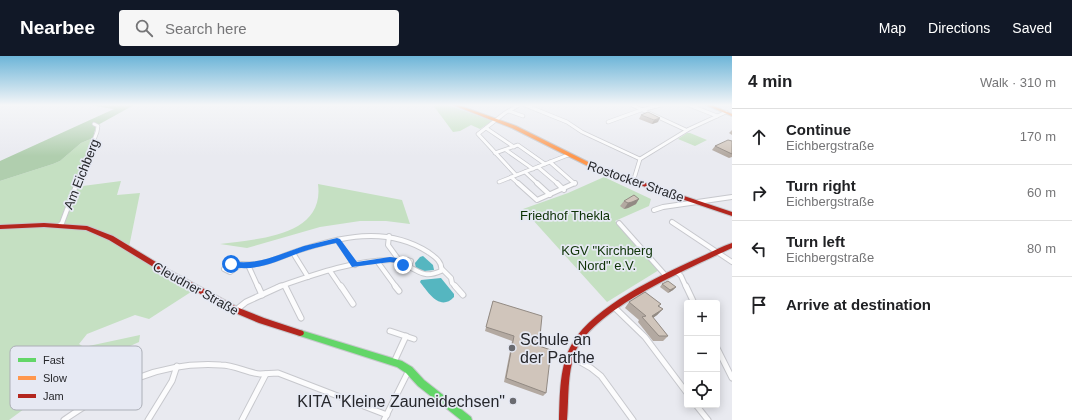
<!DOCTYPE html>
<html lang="en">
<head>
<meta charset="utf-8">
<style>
	body { margin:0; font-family:Arial,sans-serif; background:#f6f6f6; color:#202124 }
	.controls { position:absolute; right:12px; bottom:12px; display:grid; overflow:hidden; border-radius:4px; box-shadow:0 2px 10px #0003 }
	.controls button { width:36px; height:36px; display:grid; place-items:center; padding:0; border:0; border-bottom:1px solid #e0e0e0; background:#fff; color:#202124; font:20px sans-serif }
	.stop { position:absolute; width:12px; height:12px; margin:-9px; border:3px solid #1a73e8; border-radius:50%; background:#fff }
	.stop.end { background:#1a73e8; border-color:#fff; box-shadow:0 1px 4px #0008 }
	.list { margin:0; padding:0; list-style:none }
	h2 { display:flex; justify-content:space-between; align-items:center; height:52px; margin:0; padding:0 16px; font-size:17px }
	h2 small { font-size:13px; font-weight:400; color:#757577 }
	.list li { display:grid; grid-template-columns:26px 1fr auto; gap:12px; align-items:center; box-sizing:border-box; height:56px; padding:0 16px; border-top:1px solid #e0e0e0 }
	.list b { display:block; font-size:15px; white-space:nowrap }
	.list p { margin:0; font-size:13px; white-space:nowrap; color:#757577 }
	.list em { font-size:13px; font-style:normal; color:#757577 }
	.icon { flex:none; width:22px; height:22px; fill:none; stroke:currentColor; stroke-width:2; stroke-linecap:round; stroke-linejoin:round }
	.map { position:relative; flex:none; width:732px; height:364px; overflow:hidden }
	header { display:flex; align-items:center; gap:24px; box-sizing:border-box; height:56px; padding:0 20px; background:#111827; color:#fff }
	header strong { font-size:19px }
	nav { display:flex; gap:22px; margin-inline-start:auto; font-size:14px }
	.search { width:280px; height:36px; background:#f6f6f6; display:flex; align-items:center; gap:10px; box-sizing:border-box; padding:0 14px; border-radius:4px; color:#757577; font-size:15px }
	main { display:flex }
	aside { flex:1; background:#fff }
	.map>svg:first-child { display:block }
</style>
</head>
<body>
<header>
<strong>Nearbee</strong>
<div class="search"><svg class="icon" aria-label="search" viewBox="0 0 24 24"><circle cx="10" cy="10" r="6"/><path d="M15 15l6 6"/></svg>Search here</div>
<nav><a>Map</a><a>Directions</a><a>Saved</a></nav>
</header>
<main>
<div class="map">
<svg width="732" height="364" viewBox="0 0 732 364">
	<rect width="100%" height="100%" fill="#e9eaf0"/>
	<g fill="#c5e0c2">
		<polygon points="433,49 448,49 492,65 480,73 471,69 460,75 453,76"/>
		<polygon points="687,77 690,77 707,84 695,90 678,83"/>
		<polygon points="93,82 65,157 75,131 121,125 117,139 140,137 129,191 87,172 60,169 65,158 60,166 56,168 0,170 0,125 53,108 60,105 81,87"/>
		<polygon points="604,121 651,143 649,150 615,165 659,214 607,246 523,153 568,137"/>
		<path d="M318 128 402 144 410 168 386 165H360L320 171 247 192 220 188C256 183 325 181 318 128Z"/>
		<polygon points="61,171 86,173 104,181 194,234 149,263 135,259 87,278 79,288 84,291 140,279 139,286 77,314 9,364 0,364 0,172"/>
	</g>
	<polygon fill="#b0ceae" points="89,49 134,49 96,70 93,82 81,87 60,105 53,108 0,125 0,105 114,53"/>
	<g fill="#55b6c0">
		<polygon points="423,200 433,209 434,214 424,215 416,213 415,207 420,201"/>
		<path d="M441 222 454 238V241C440 256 428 236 420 226L421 224Z"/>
	</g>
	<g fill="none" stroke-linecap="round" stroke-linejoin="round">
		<g stroke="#c7c8cd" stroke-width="4.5">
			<g id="street-far2">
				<polyline points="525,49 567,66 582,76 640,103"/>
				<polyline points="632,49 686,74"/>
				<polyline points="689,49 717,60"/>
				<polyline points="509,55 523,60"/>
				<polyline points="608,66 641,54 661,49"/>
				<polyline points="486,72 514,91"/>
				<polyline points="506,94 533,113"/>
				<polyline points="495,97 518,89 545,108"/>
				<polyline points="550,106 575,128"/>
				<polyline points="538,111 558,128"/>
				<polyline points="525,116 538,128"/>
				<polyline points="516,119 478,78 505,57 519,49"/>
				<polyline points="511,121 519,128"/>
				<polyline points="499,126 568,99"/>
				<polyline points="633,126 640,103 689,73 726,56"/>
				<polyline points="77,128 97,76 98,70 94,68"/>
			</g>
		</g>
		<g stroke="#c7c8cd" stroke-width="6">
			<g id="street-far1">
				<polyline points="518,127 537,144 575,127"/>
				<polyline points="537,127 550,139"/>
				<polyline points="557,127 564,134"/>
				<polyline points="654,154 663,151 732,141"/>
				<polyline points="672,166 732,206"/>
				<polyline points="619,167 667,221"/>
				<polyline points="59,170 62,167 77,127"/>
				<polyline points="389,180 388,189 399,204"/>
				<polyline points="337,184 355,209"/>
				<polyline points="293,197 308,221"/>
				<polyline points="377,205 396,231"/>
				<path d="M240 209 230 216 224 213 229 208C240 207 251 210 262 207 273 205 283 200 294 196 339 181 386 169 428 196 435 201 443 206 441 215 421 224 418 212 403 209L402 205"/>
				<polyline points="248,209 258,231"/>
				<polyline points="442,213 451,222 452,227 456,231"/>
				<polyline points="330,215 341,231"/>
				<polyline points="677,216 681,220 686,231"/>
				<path d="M278 231C315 218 357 203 396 204 402 204 405 203 411 205L409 210"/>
			</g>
		</g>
		<g stroke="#c7c8cd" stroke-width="7">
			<g id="street">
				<polyline points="258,230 262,239"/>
				<polyline points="285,230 301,262"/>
				<polyline points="341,230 353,248"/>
				<polyline points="395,230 399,235"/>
				<polyline points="455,230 463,239"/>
				<polyline points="686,230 694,247"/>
				<polyline points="615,252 645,281 687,337"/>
				<polyline points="236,254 246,246 281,230"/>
				<polyline points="390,275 414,283"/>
				<polyline points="717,292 732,322"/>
				<polyline points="570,300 591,312 601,320 633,364"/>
				<polyline points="394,306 406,280"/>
				<polyline points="696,349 708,364"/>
				<path d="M64 364C115 329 158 305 221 309 235 309 247 317 260 318 266 318 272 317 278 317L387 359"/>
				<polyline points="148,364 172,325 177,310"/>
				<polyline points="242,364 266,318"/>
				<polyline points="384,364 409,314"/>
			</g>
		</g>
		<g stroke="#c7c8cd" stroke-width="2">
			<polygon id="fast" points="300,274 402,305 412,311 424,324 471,361 472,364 461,364 418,330 406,317 397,311 297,279 296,277 297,275"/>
		</g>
		<g stroke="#c7c8cd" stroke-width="2">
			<g id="slow">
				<polygon points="453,49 458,49 516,70 606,115 644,127 645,128 644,129 640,129 602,117 512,72"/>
				<polygon points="706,49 711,49 732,58 732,60"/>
			</g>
		</g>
		<g stroke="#c7c8cd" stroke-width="2">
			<g id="jam">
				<polygon points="642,126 732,156 732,160 640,129 639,128 640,127"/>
				<polygon points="44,167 87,170 113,180 169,214 239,252 264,262 303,275 304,277 303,279 300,280 259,267 233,256 165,218 109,184 86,174 44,171 0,173 0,169"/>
				<path d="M732 187V192C690 212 592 253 575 297 567 318 569 342 567 364H559C560 339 559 309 573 286 595 250 657 221 696 203 708 198 720 191 732 187Z"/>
			</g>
		</g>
		<use href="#street-far2" stroke="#fcfcfd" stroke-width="3"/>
		<use href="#street-far1" stroke="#fcfcfd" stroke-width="4"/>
		<use href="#street" stroke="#fcfcfd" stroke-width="5"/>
		<use href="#fast" fill="#63d668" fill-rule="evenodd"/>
		<use href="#slow" fill="#ff974d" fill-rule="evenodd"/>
		<use href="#jam" fill="#b3261e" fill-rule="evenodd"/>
	</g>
	<g fill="#b3a9a1">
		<polygon points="641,59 658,66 652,68 639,63"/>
		<polygon points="732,74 732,79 729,77"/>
		<polygon points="732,85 732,101 729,102 712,94 715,90"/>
		<polygon points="624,145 636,148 628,152 624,153 620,150"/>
		<polygon points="662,228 676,231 673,234 668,237 660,231"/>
		<polygon points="493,245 539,290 546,337 543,340 504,326 512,285 485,275"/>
		<polygon points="629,246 661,248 659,250 663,253 657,259 653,262 668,280 663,285 653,285 638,266 639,264 625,252"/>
	</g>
	<g fill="#928a83">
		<polygon points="660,62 658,66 652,68 654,64"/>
		<polygon points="639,143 636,148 628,152 624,153 628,147"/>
		<polygon points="676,231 673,234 668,237 670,234"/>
		<polygon points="663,253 657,259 647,266 652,260"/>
	</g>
	<g fill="#d0c5bb" stroke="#928a83">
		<polygon points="648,56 660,62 654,64 641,59"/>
		<polygon points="728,84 732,85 732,98 715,90"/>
		<polygon points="634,139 639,143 632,146 628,147 624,145"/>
		<polygon points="668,225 676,231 670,234 662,228"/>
		<polygon points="645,236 661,248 658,250 663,253 652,260 668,280 659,280 642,261 646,260 629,246"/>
		<polygon points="493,245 542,260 539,290 551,294 546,337 506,322 514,280 486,271"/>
	</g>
	<linearGradient id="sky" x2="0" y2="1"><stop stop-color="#6db5d8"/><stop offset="0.49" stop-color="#f5f6f8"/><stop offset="1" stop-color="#f5f6f8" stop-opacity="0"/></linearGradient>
	<rect width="732" height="100" fill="url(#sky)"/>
	<path fill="#1a73e8" d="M337 182 340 183 357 206 390 201 404 203 406 209 403 212 400 211 399 207 390 206 352 211 336 187C327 189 317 191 308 194 282 202 257 218 229 210L228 208 231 205C257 210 280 198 304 190 315 187 326 185 337 182Z"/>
	<g fill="#6a6b70" stroke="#e6e9f3" stroke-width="1.5">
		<circle cx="512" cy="292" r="4"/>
		<circle cx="513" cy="345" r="4"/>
	</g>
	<g text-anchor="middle" stroke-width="3.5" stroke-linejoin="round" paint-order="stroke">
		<g font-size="13" fill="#26272b" stroke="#e6e9f3">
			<text transform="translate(81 118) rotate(-68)" y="5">Am Eichberg</text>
			<text transform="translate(636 125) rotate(19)" y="5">Rostocker Straße</text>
			<text transform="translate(196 232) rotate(29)" y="5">Cleudner Straße</text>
		</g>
		<g font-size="13" fill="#0e3306" stroke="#e6e9f3">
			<text x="565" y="164">Friedhof Thekla</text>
			<text x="607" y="199">KGV "Kirchberg<tspan x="607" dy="15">Nord" e.V.</tspan></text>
		</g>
		<g font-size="16" fill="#26272b" stroke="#e6e9f3" text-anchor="start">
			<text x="520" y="289">Schule an<tspan x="520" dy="18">der Parthe</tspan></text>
			<text x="505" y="351" text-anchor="end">KITA "Kleine Zauneidechsen"</text>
		</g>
	</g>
	<rect x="10" y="290" width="132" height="64" rx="6" fill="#e6e9f3" stroke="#acafb7" stroke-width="1"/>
	<rect x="18" y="302" width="18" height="4" fill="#63d668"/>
	<rect x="18" y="320" width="18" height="4" fill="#ff974d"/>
	<rect x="18" y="338" width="18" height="4" fill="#b3261e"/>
	<g font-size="11" fill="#26272b">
		<text x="43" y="308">Fast</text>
		<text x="43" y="326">Slow</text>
		<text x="43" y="344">Jam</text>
	</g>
</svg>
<div class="controls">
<button>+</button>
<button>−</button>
<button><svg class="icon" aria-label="locate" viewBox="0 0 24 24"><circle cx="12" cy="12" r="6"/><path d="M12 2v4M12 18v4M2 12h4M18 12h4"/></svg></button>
</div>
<div class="stop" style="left:231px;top:208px"></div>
<div class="stop end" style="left:403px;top:209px"></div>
</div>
<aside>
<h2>4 min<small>Walk · 310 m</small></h2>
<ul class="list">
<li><svg class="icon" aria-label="ahead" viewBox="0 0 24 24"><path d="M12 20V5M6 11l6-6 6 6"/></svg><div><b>Continue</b><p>Eichbergstraße</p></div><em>170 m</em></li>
<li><svg class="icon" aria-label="right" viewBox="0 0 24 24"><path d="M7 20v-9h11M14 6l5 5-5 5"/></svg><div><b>Turn right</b><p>Eichbergstraße</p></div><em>60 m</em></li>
<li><svg class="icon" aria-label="left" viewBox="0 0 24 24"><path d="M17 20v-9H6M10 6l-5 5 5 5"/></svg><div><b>Turn left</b><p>Eichbergstraße</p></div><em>80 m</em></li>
<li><svg class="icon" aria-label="arrive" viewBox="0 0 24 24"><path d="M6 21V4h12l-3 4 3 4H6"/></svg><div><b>Arrive at destination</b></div></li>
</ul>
</aside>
</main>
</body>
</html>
